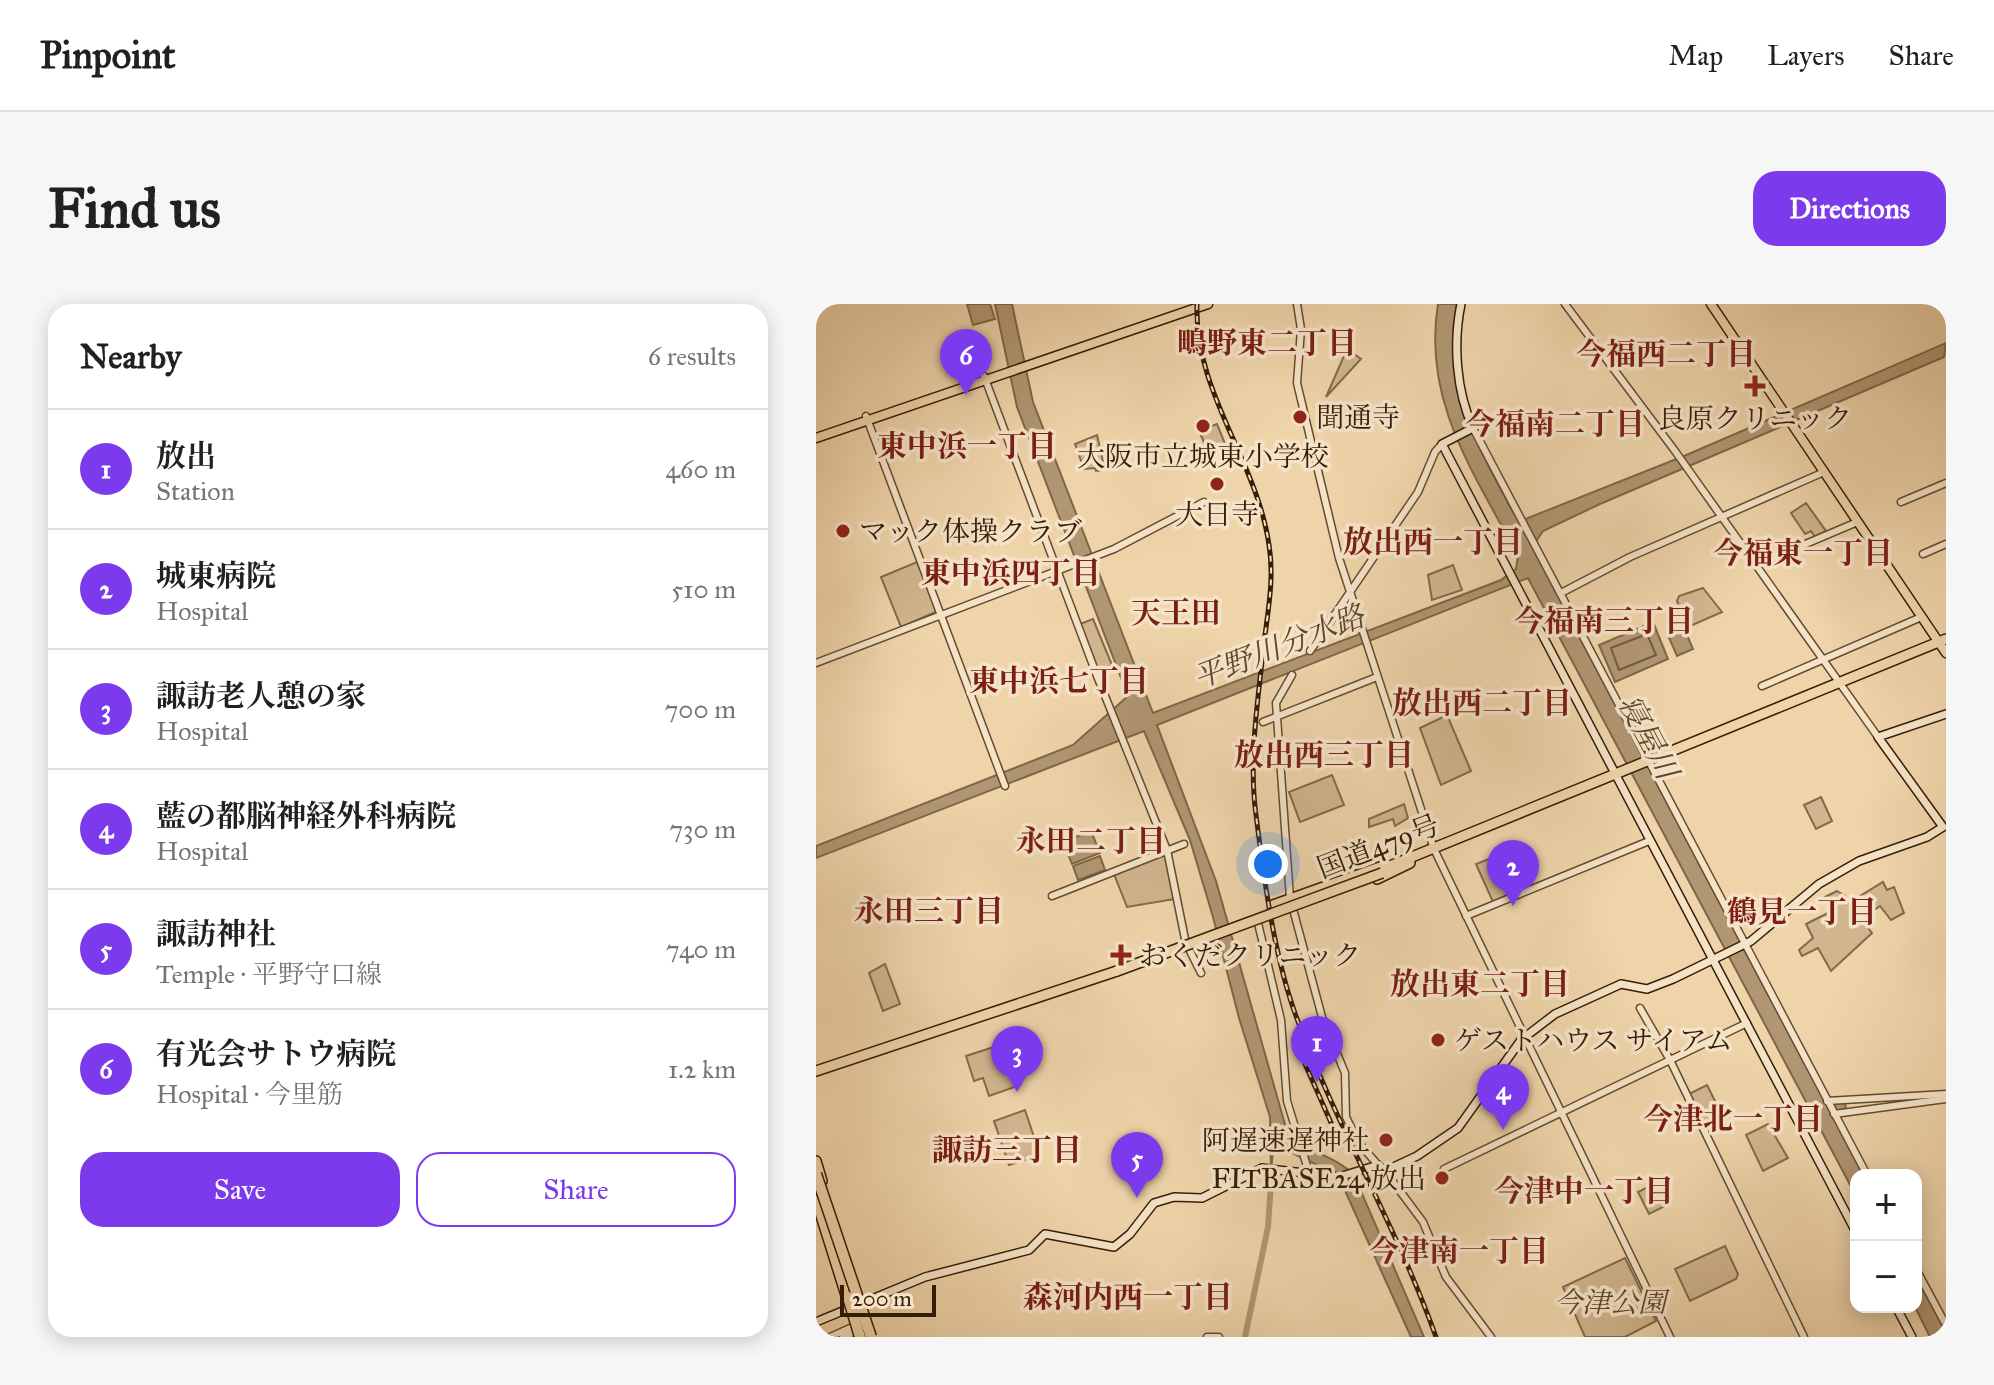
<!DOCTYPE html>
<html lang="en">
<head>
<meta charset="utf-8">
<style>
	body { margin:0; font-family:"IM FELL Great Primer","Noto Serif JP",serif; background:#f6f6f6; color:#202124 }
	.controls { position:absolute; right:24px; bottom:24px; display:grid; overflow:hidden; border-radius:16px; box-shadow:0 4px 20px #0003 }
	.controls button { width:72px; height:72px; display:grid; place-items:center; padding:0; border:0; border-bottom:2px solid #e0e0e0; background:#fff; color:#202124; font:40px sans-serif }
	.scale { position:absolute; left:24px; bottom:20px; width:96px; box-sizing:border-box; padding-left:8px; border:4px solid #361d05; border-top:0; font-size:22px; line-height:28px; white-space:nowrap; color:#361d05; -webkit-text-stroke:6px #f5e3c8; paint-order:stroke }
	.you { position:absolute; left:452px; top:560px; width:28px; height:28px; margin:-20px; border:6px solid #fff; border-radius:50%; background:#1a73e8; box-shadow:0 0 0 12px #1a73e833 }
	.badge { display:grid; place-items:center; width:52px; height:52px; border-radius:50%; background:#7c3aed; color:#fff; font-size:26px; font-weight:700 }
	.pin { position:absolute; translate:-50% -66px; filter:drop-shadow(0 2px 4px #0008) }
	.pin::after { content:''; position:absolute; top:42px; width:28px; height:24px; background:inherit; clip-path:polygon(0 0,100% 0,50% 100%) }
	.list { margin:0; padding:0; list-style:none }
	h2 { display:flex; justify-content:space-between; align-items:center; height:104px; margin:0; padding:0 32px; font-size:34px }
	h2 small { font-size:26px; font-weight:400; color:#757577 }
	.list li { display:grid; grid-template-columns:52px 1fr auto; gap:24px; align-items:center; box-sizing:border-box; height:120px; padding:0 32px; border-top:2px solid #e0e0e0 }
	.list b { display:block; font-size:30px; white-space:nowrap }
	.list p { margin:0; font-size:26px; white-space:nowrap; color:#757577 }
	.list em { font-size:26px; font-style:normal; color:#757577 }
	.actions { display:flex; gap:16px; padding:24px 32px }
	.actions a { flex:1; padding:18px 0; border:2px solid #7c3aed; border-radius:24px; text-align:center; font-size:28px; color:#7c3aed }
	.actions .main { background:#7c3aed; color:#fff }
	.map { position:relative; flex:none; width:1130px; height:1033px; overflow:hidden; border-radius:24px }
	header { display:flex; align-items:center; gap:48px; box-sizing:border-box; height:112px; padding:0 40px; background:#fff; border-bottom:2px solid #e0e0e0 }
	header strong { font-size:38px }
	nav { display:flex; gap:44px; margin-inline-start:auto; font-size:28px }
	.intro { display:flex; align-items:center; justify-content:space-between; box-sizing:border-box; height:192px; padding:0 48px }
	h1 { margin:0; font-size:56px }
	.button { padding:20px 36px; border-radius:24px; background:#7c3aed; color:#fff; font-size:28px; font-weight:700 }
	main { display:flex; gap:48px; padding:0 48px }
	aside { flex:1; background:#fff; border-radius:24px; box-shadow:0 4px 20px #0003 }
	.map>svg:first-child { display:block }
</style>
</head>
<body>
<header>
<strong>Pinpoint</strong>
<nav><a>Map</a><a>Layers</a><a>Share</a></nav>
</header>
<div class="intro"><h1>Find us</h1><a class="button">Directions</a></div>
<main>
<aside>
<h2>Nearby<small>6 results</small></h2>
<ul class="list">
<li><span class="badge">1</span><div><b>放出</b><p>Station</p></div><em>460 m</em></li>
<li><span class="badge">2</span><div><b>城東病院</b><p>Hospital</p></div><em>510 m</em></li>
<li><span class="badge">3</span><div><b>諏訪老人憩の家</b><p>Hospital</p></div><em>700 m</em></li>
<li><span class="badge">4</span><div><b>藍の都脳神経外科病院</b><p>Hospital</p></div><em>730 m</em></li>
<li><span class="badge">5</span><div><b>諏訪神社</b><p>Temple · 平野守口線</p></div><em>740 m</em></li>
<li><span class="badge">6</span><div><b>有光会サトウ病院</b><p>Hospital · 今里筋</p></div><em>1.2 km</em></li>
</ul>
<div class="actions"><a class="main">Save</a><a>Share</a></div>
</aside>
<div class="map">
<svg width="1130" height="1033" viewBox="0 0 1130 1033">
	<rect width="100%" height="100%" fill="#efd4aa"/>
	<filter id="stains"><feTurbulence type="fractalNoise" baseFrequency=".0025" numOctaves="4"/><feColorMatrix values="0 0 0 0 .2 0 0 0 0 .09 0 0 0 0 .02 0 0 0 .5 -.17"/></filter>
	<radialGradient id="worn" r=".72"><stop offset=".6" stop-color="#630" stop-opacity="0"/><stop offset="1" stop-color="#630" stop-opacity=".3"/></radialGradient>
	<g fill="#d0b58e" stroke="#83694a" stroke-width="2">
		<polygon points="531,45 545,55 510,93"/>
		<polygon points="401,120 409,140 406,141 407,146 394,152 383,127"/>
		<polygon points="281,131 289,166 280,167 279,164 268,165 259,140"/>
		<polygon points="990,199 1010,227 999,233 995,227 989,230 975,209"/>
		<polygon points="101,258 122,307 85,323 65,273"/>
		<polygon points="637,261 646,286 616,296 612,271"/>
		<polygon points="887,284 906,308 872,323 861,297 863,292"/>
		<polygon points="277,315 296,361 283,368 264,320"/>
		<polygon points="631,411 655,467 625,481 604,424"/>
		<polygon points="516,471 528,501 484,518 473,488"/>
		<polygon points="1005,493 1016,517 1000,525 988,501"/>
		<polygon points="588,500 592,514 579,522 577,515 553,523 553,515"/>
		<polygon points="688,549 703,586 677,598 660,560"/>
		<polygon points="349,550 359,595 311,603 298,570"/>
		<polygon points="1067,578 1071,586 1078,583 1088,609 1075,616 1064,602 1057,607 1044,592"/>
		<polygon points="1021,587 1029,592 1056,629 1015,667 1002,644 986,652 983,646 997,634 990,620 1016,607 1009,593"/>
		<polygon points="69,660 84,700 67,707 53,669"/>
		<polygon points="190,739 204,781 173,792 167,774 158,777 150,752"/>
		<polygon points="891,781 907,813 890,822 873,790"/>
		<polygon points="209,806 224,851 193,861 178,817"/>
		<polygon points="952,820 972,854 947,867 930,831"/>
		<polygon points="844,877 855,899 833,910 822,888"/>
		<polygon points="909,942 922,970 920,975 874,997 859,965"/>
		<polygon points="809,954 840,1017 809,1033 769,1033 747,983"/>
	</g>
	<g fill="#b09672" stroke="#7f6646" stroke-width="2">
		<polygon points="151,0 174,0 179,15 157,21"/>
		<path d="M179 0H196L217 98 337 409 685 276 700 265 702 252C659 170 606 98 622 0H641C625 81 661 141 698 210L707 216 868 152 1130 39 1128 53 784 200 727 227 719 239 924 636V644L929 647 1011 799H1029L1030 805 1019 807 1049 871H1040V892L712 274 341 421 400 577 470 824C487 850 517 849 538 871L608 1033H595L522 871 478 850 459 827 455 866 454 813 423 714 397 613 374 536 328 427 0 554V542L257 441 312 392 201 103Z"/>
		<polygon points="837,318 852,355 799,378 783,341"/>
		<polygon points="867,322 877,345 861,352 851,329"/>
		<polygon points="275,527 284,549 256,560 247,538"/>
		<polygon points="284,552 289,566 262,576 257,562"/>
		<polygon points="1100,968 1130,1025 1130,1033 1114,1033 1099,1003"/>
	</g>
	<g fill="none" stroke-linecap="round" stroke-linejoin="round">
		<polygon stroke="#735a3c" stroke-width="2" points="831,330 840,351 803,366 795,344"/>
		<polyline stroke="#b09672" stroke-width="6" points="429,1033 452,923 456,864"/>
		<g stroke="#644b2e" stroke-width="9">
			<g id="tertiary">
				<polyline points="481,0 485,25 481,79 523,254 618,545 854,1033"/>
				<polyline points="749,0 859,147 1062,433"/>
				<polyline points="168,72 281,372 351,546 369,635"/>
				<polyline points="50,112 189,482"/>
				<polyline points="657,124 1051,871"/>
				<polyline points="1085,198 1130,179"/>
				<polyline points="1107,250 1130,240"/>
				<polyline points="940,261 1039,219"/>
				<polyline points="745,289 814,253 1008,168"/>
				<polyline points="494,347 602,188 619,148 626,140"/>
				<polyline points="0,359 298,245 388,198"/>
				<polyline points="476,371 460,399 474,594 506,713 529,769 530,813 543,839 562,861"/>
				<polyline points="946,382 1103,314"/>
				<polyline points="447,418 561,373"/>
				<polyline points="236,592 368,540"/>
				<polyline points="650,612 833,537"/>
				<polyline points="441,615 465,716 471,797 494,872"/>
				<polyline points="372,643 385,669"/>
				<polyline points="824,704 854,756 988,1033"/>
				<polyline points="1011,797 1130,790"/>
				<polyline points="1018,810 1130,795"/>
				<polyline points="628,865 931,719"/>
				<polyline points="569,867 607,918 630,973 675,1033"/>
				<polyline points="1100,965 1130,1021"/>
				<polyline points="14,1033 43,1020"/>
				<polyline points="27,1033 45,1026"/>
				<polyline points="391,1033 403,1033"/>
			</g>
		</g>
		<g stroke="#361d05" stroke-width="10">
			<g id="secondary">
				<path d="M645 0C637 39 640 87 657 124L626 140 1040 928"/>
				<polyline points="1080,1003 1096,1033"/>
				<polyline points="0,1018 109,973 213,946 229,930 298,943 314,930 338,899 358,893 386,894 446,864 523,873 562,861 569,867 601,852 642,824 705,736 739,710 805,680 831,685 857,675 935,637 1003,580 1043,557 1111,533 1127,523 1062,433 1130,410"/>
			</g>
		</g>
		<g stroke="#361d05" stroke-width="11">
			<g id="primary">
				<polyline points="895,0 1130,349"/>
				<polyline points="0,134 392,0"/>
			</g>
		</g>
		<g stroke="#361d05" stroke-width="12">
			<g id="trunk">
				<polyline points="564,566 1130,335"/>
				<polyline points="561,575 594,559"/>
				<polyline points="457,601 567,562"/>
				<polyline points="0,767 301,667"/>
				<polyline points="0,857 6,877"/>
				<polyline points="0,896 33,1001"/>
			</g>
		</g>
		<use href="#tertiary" stroke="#f5e3c8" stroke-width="6"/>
		<use href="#secondary" stroke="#f5e3c8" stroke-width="7"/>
		<use href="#primary" stroke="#efd4aa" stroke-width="8"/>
		<use href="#trunk" stroke="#efd4aa" stroke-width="9"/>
		<g stroke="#361d05" stroke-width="5">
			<g id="rail">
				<path d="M381 0C378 89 441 156 453 241 458 271 453 301 449 331 443 389 432 453 440 511 448 575 458 652 480 712 520 822 581 923 620 1033"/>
				<polyline points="478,735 520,830"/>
			</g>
		</g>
		<use href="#rail" stroke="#f5e3c8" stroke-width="2" stroke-dasharray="6" stroke-linecap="butt"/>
		<g stroke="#361d05" stroke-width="12" stroke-linecap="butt">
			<polyline id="trunk-bridge" points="301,667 566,569"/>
		</g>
		<g stroke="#361d05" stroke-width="13" stroke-linecap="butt">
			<g id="motorway-bridge">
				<polyline points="0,870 55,1033"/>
				<polyline points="32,993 44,1033"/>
			</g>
		</g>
		<use href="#trunk-bridge" stroke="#efd4aa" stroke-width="9"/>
		<use href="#motorway-bridge" stroke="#efd4aa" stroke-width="10"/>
	</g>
	<g fill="#8f2418" stroke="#f5e3c8" stroke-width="3">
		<path d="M935 70h8v8h8v8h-8v8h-8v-8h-8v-8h8z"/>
		<circle cx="484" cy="113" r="8"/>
		<circle cx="387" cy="122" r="8"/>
		<circle cx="401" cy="180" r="8"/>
		<circle cx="27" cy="227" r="8"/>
		<path d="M301 639h8v8h8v8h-8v8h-8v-8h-8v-8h8z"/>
		<circle cx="622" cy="736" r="8"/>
		<circle cx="570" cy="836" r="8"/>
		<circle cx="626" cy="874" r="8"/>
	</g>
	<g text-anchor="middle" stroke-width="7" stroke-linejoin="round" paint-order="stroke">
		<g font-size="28" fill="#361d05" stroke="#f5e3c8" text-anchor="start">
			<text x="500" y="123">聞通寺</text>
			<text x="939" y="124" text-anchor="middle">良原クリニック</text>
			<text x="387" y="162" text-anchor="middle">大阪市立城東小学校</text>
			<text x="401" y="220" text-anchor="middle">大日寺</text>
			<text x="43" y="237">マック体操クラブ</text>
			<text x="323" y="661">おくだクリニック</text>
			<text x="638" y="746">ゲストハウス サイアム</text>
			<text x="554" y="846" text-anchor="end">阿遅速遅神社</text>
			<text x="610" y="884" text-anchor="end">FITBASE24 放出</text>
		</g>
		<g font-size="28" fill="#361d05" stroke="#f5e3c8">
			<text transform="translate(562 542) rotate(-21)" y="10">国道479号</text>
		</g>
		<g font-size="28" font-style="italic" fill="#5c4327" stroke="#f5e3c8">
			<text x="794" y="1008">今津公園</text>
		</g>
		<g font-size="30" font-weight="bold" fill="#7a1f14" stroke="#f5e3c8">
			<text x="451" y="49">鴫野東二丁目</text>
			<text x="850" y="60">今福西二丁目</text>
			<text x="739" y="130">今福南二丁目</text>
			<text x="151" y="152">東中浜一丁目</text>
			<text x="617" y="248">放出西一丁目</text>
			<text x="987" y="259">今福東一丁目</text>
			<text x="195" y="279">東中浜四丁目</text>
			<text x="360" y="319">天王田</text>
			<text x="788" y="327">今福南三丁目</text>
			<text x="243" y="387">東中浜七丁目</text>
			<text x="666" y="409">放出西二丁目</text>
			<text x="508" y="461">放出西三丁目</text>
			<text x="275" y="547">永田二丁目</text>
			<text x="113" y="617">永田三丁目</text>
			<text x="986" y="618">鶴見一丁目</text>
			<text x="664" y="690">放出東二丁目</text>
			<text x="917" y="825">今津北一丁目</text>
			<text x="191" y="856">諏訪三丁目</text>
			<text x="768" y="897">今津中一丁目</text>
			<text x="643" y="957">今津南一丁目</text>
			<text x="312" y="1003">森河内西一丁目</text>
		</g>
		<g font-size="30" font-style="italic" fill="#61472b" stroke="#f5e3c8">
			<text transform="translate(463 343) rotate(-21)" y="10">平野川分水路</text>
			<text transform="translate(832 433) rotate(62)" y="10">寝屋川</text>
		</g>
	</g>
	<rect width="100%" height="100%" filter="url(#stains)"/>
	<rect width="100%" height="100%" fill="url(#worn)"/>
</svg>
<div class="controls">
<button>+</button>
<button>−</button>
</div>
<div class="scale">200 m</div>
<div class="you"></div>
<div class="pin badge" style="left:501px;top:778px">1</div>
<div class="pin badge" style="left:697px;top:602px">2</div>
<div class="pin badge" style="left:201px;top:788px">3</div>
<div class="pin badge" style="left:687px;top:826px">4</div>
<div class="pin badge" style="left:321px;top:894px">5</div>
<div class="pin badge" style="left:150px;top:91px">6</div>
</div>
</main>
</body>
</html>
